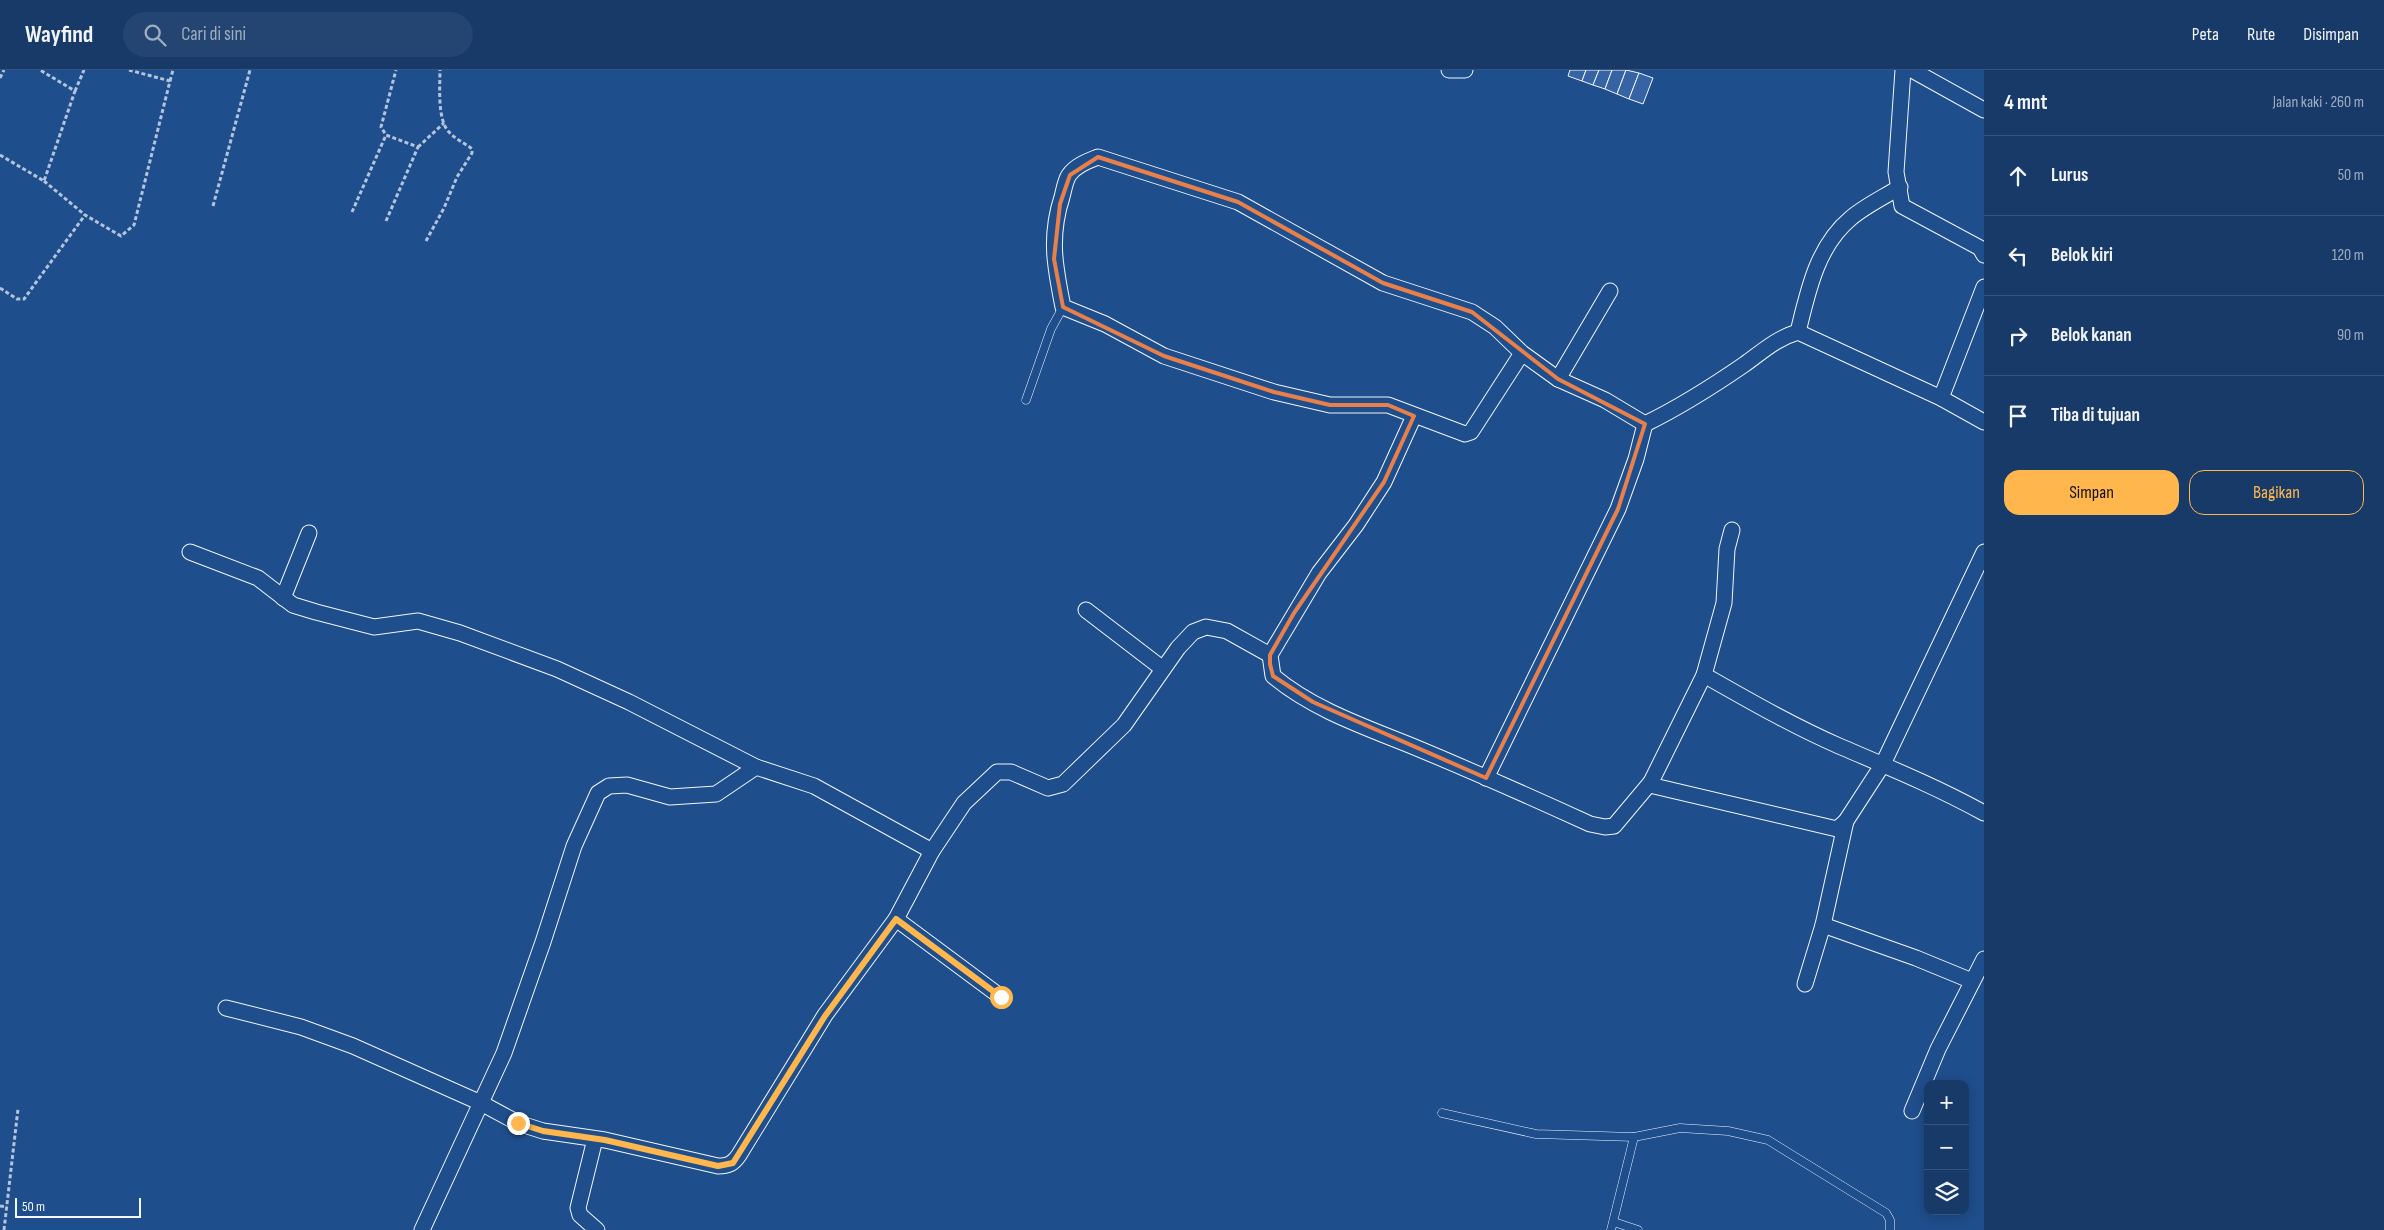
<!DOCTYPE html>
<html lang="id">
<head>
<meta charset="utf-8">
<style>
	body { margin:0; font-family:"Sofia Sans Condensed",sans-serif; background:#244571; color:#f1f3f6 }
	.controls { position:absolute; right:15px; bottom:15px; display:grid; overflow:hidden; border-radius:10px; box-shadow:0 2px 12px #0003 }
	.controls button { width:45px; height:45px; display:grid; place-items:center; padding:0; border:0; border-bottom:1px solid #36547d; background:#173a69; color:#f1f3f6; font:25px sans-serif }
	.scale { position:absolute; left:15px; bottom:12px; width:126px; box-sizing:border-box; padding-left:5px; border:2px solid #f2f6ff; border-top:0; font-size:14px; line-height:18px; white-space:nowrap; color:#f2f6ff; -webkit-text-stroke:4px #1f4e8c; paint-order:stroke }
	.stop { position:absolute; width:15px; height:15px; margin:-11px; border:4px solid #ffb74d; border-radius:50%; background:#fff }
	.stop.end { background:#ffb74d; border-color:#fff; box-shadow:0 1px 5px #0008 }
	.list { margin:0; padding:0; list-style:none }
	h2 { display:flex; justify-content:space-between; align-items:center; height:65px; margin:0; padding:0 20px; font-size:21px }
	h2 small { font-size:16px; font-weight:400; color:#9eadc0 }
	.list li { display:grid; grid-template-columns:32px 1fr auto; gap:15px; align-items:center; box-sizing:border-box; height:80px; padding:0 20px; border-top:1px solid #36547d }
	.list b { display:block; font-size:19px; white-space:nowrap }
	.list em { font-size:16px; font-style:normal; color:#9eadc0 }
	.actions { display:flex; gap:10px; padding:15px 20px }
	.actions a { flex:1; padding:11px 0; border:1px solid #ffb74d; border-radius:15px; text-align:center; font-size:18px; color:#ffb74d }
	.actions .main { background:#ffb74d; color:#111 }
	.icon { flex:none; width:28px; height:28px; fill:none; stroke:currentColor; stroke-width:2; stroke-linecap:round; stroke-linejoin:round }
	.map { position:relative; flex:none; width:1984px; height:1160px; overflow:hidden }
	header { display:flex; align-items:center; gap:30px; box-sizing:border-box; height:70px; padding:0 25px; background:#173a69; border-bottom:1px solid #36547d }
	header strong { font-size:24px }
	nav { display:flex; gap:28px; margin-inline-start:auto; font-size:18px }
	.search { width:350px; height:45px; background:#244571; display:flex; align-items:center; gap:12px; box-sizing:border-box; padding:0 18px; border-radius:28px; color:#9eadc0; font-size:19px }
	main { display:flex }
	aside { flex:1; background:#173a69 }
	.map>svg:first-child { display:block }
</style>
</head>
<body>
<header>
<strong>Wayfind</strong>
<div class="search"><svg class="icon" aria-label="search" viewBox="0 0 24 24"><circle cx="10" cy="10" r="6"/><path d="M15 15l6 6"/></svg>Cari di sini</div>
<nav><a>Peta</a><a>Rute</a><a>Disimpan</a></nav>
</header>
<main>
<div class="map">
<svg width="1984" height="1160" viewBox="0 0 1984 1160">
	<rect width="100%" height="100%" fill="#1f4e8c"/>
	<g fill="#3563a3" stroke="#f2f6ff">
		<polygon points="1570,0 1586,0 1582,11 1568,6"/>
		<polygon points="1586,0 1599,0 1593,15 1582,11"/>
		<polygon points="1599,0 1612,0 1605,19 1593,15"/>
		<polygon points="1612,0 1626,0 1617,24 1605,19"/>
		<polygon points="1626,0 1639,3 1629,29 1617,24"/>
		<polygon points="1639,3 1653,8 1643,34 1629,29"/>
	</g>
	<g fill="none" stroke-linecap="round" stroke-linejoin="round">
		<g stroke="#f2f6ff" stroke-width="9">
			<g id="lane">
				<polyline points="1026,330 1051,259 1063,237"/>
				<polyline points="1442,1043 1536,1064 1634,1067"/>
				<polyline points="1614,1152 1638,1160"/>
				<polyline points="1611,1160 1634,1067 1680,1058 1728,1061 1768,1070 1886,1143 1890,1150 1890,1160"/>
			</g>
		</g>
		<g stroke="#f2f6ff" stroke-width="17">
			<g id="street">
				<polyline points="1449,0 1465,0"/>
				<polyline points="1903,0 1896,102 1902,136 1980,178 1984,185"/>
				<polyline points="1912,0 1984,40"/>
				<path d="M1798 262C1808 221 1817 176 1851 148 1865 136 1884 127 1900 117"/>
				<path d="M1522 283 1471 362 1465 364 1388 335H1330L1274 322 1164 286 1105 254 1063 237C1055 197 1049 167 1062 127 1064 120 1065 111 1069 105 1076 95 1088 91 1098 87L1238 132 1383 213 1472 242 1495 257 1522 283 1558 309 1605 330 1645 354"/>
				<polyline points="1558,309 1610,221"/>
				<polyline points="1941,328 1984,217"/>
				<path d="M1414 346 1384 412 1356 455 1319 503 1270 585 1273 606C1312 639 1365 657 1412 676 1472 701 1531 727 1590 754L1605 757 1614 756 1651 712"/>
				<path d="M1645 354C1680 337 1713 316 1745 294 1763 281 1777 268 1798 262L1941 328 1984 352"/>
				<polyline points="190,482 258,508 293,535 316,542 374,557 418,551 460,563 557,599 629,632 756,697 814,716 932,781"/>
				<path d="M1984 482 1883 694 1846 751 1837 759 1654 716 1651 712 1704 605C1748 630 1793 656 1839 676 1888 697 1937 717 1984 743"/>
				<polyline points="283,528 309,463"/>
				<polyline points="1086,540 1163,599"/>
				<polyline points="1704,605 1724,533 1727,479 1732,460"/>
				<polyline points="1486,708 1618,439 1636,389 1645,354"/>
				<polyline points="896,849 1001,927"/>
				<polyline points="1823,855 1916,888 1972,911"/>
				<polyline points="1805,914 1823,855 1846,751"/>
				<path d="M226 938 301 957 353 976 481 1033 518 1053 543 1061 605 1070 718 1096C728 1096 733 1094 739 1085L825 945 896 849 932 781 964 733 997 702H1011L1048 718 1063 714 1124 655 1178 578 1193 562 1206 557 1227 561 1270 585"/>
				<polyline points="1912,1041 1938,979 1984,889"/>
				<polyline points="595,1069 578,1138 580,1145 597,1160"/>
				<polyline points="422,1160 504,983 543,872 574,776 598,723 609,716 627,715 670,727 716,724 756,697"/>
			</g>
		</g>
		<g stroke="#b3c4dc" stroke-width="3" stroke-dasharray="4 2.5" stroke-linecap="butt">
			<polyline points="0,8 4,0"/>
			<polyline points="170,11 173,0"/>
			<polyline points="75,21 84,0"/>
			<polyline points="418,77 444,53"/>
			<polyline points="0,85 44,111 75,21 40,0"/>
			<polyline points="44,111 85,145 121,166 134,155 170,11 129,0"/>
			<polyline points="213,136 250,0"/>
			<polyline points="352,142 386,65"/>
			<polyline points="386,151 418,77 386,65 381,57 396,0"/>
			<path d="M426 171 444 138 457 107 472 83V79C465 73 455 69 449 62 437 50 440 16 440 0"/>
			<polyline points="0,218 17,229 24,229 85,145"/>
			<polyline points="0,1136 7,1137"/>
			<polyline points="4,1160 18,1039"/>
		</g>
		<use href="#lane" stroke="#1f4e8c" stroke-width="8"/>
		<use href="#street" stroke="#1f4e8c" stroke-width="15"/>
	</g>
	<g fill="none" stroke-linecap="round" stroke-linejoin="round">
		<polyline stroke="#ffb74d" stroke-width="6" points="518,1053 543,1061 605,1070 718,1096 733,1093 825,946 896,849 1001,927"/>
	</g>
	<path fill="none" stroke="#ea8049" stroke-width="4" stroke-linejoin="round" d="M1098 87 1238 132 1383 213 1472 242 1558 309 1645 354 1618 439 1486 708 1313 632 1273 606 1270 594V585L1294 543 1384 412 1414 346 1388 335H1330L1274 322 1164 286 1063 237 1054 189 1060 134 1070 105Z"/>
</svg>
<div class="controls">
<button>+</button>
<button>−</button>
<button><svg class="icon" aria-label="layers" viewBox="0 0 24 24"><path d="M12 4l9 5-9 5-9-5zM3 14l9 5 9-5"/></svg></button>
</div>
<div class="scale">50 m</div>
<div class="stop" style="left:1001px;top:927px"></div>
<div class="stop end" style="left:518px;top:1053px"></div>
</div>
<aside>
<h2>4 mnt<small>Jalan kaki · 260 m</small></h2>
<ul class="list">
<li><svg class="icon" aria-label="ahead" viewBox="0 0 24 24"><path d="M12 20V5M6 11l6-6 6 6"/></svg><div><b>Lurus</b></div><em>50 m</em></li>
<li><svg class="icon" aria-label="left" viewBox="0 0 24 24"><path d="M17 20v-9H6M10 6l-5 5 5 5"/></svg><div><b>Belok kiri</b></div><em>120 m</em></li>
<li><svg class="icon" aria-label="right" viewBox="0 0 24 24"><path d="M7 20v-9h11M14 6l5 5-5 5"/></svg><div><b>Belok kanan</b></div><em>90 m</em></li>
<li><svg class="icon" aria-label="arrive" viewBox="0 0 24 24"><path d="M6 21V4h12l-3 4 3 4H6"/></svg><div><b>Tiba di tujuan</b></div></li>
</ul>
<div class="actions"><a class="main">Simpan</a><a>Bagikan</a></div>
</aside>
</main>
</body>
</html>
